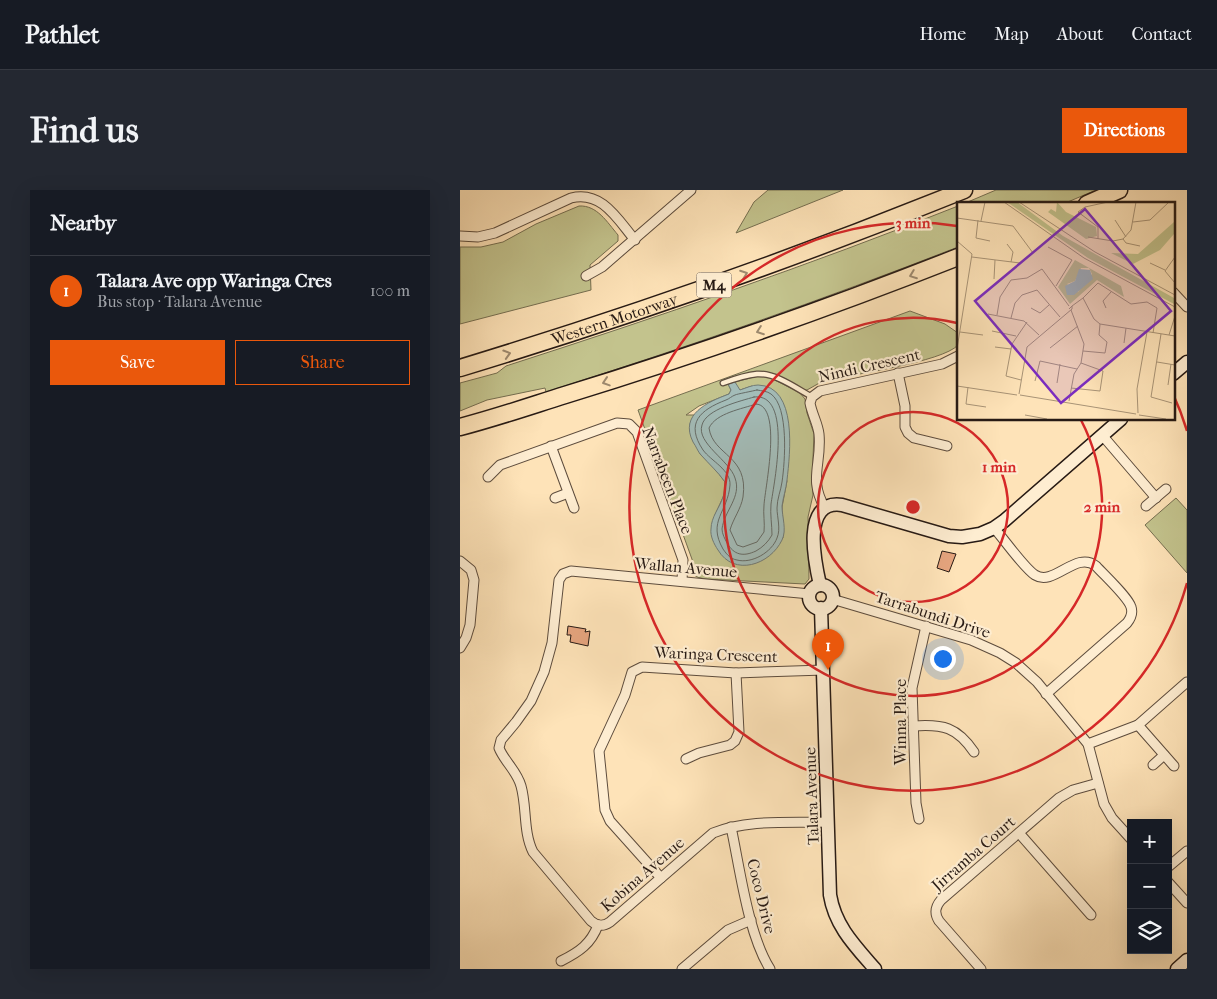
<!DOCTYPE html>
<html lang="en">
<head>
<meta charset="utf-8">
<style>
	body { margin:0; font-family:"IM FELL French Canon",serif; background:#242831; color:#f1f3f6 }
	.controls { position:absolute; right:15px; bottom:15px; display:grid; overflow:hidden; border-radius:0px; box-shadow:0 5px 20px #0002 }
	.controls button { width:45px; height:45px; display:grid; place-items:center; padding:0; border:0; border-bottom:1px solid #363941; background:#171b24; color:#f1f3f6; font:25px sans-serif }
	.you { position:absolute; left:482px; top:468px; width:18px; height:18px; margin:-12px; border:4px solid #fff; border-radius:50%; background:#1a73e8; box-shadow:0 0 0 8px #1a73e833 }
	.badge { display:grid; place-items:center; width:32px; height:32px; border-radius:50%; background:#ea580c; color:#fff; font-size:16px; font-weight:700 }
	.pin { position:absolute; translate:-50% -41px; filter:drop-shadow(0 1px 2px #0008) }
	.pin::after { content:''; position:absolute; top:26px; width:18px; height:15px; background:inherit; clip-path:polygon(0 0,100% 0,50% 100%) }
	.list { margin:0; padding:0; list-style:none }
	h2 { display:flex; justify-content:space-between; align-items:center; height:65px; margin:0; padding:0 20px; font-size:21px }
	h2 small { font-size:16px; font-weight:400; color:#9ea1a6 }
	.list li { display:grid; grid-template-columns:32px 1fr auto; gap:15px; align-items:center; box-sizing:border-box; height:70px; padding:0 20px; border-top:1px solid #363941 }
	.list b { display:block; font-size:19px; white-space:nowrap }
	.list p { margin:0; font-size:16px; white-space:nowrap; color:#9ea1a6 }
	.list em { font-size:16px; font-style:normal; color:#9ea1a6 }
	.actions { display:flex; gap:10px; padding:15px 20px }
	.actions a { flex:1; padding:11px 0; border:1px solid #ea580c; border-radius:0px; text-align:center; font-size:18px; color:#ea580c }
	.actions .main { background:#ea580c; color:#fff }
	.icon { flex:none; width:28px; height:28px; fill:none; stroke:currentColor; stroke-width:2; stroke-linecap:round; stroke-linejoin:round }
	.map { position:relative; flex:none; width:727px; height:779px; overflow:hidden; border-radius:0px }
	header { display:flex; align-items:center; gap:30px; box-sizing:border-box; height:70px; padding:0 25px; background:#171b24; border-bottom:1px solid #363941 }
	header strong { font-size:24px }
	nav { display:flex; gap:28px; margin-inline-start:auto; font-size:18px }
	.intro { display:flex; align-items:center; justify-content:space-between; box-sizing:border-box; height:120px; padding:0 30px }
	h1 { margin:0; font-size:35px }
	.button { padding:12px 22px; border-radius:0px; background:#ea580c; color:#fff; font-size:18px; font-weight:700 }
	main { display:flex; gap:30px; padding:0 30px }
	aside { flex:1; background:#171b24; border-radius:0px; box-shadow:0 5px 20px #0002 }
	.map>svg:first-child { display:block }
</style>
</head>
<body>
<header>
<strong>Pathlet</strong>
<nav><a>Home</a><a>Map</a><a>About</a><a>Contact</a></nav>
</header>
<div class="intro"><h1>Find us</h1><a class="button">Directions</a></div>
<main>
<aside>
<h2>Nearby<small></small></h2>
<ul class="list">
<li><span class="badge">1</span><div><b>Talara Ave opp Waringa Cres</b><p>Bus stop · Talara Avenue</p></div><em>100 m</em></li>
</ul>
<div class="actions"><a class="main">Save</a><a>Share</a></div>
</aside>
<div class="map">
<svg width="727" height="779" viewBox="0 0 727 779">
	<rect width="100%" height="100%" fill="#fee3b8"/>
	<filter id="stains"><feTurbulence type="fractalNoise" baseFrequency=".004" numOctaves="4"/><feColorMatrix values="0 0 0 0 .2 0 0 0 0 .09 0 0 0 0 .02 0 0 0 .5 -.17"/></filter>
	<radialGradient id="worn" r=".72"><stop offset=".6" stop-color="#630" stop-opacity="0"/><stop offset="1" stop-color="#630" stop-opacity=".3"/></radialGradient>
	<g fill="#c3c38d" stroke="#756e50">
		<polygon points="308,0 383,0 276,43 294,12"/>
		<polygon points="536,0 636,0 603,14 503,14"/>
		<path d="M119 16C137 15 147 32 158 45V51L130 75 131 100 0 134V57H21L43 52 76 34Z"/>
		<path d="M498 16V57C362 110 225 158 86 202L85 198 27 210 0 221V193L37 183 46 176C198 127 350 75 498 16Z"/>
		<path d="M450 121 485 134 498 143V155C483 172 389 185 363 191L347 200H342C309 182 297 173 263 195L268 194 271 200 269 204 239 216 226 225H234L230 234 240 264 254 277 265 292 264 305 255 325 323 348 322 317 327 291 292 196 280 200 277 198 275 192 298 186 309 187 340 203 345 209 347 223 354 244 352 292 353 305 348 327 349 389 345 394 245 389 237 387 231 383 233 372 178 220Z"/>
		<polygon points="716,308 727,320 727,383 685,335"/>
	</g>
	<path fill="#a3bcb8" stroke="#717b76" d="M275 192 280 200C286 198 292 195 298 195 338 196 330 264 327 290 326 299 323 308 322 316 322 327 327 340 322 350 310 375 274 387 258 360 254 354 250 346 251 339 251 327 260 317 263 307 265 302 265 296 265 292 258 282 249 274 241 265 238 262 236 256 233 252 219 224 248 212 269 204L271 200 268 194Z"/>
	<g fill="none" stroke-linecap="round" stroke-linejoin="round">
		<g stroke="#656b66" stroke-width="1">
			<path d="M297 200C302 201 307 201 311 204 329 217 325 272 322 292 321 300 317 309 317 318 317 327 321 339 317 348 312 362 292 374 277 370 271 369 267 365 263 359 247 331 268 322 270 295 271 280 251 271 243 260 225 233 240 220 266 210 269 209 272 206 275 205 277 204 293 201 297 200Z"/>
			<path d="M294 207C333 202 314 293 311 314 310 324 312 335 312 345 308 352 303 357 296 361 283 367 274 365 267 353 265 349 262 344 262 339 264 321 282 307 275 288 270 271 236 253 242 235 246 219 281 211 294 207Z"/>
			<path d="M296 214C323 215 305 298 304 315 303 324 305 333 304 342L297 352 283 357 277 355 270 340C273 329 281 319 283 307 289 265 253 266 249 238 256 223 282 219 296 214Z"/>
		</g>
	</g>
	<g fill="#e5a47e" stroke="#271a14">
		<polygon points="482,361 496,364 489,382 477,378"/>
		<polygon points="108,436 126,439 125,442 130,441 128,456 110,452 111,445 107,445"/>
	</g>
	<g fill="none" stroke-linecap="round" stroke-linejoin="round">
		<g stroke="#5d4c3d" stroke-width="7">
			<path id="lane" d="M263 193C274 189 286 185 297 184 316 183 336 198 352 207"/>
		</g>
		<g stroke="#5d4c3d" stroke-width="11">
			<g id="street">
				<path d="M0 46 18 47 35 43 111 8C142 0 158 30 175 50"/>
				<polyline points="126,86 142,77 231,0"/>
				<polyline points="713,102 727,117"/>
				<polyline points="438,183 445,216 445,237 448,243 454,248 487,256"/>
				<polyline points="642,245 696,308"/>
				<polyline points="91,256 114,318"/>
				<polyline points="28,287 40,275 157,233 169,234 177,242 223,370 222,391"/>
				<polyline points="95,308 108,303"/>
				<polyline points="686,316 706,299"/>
				<path d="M365 318C348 289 362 274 359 244 358 234 352 224 350 213L352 207 360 201 482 174 498 166"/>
				<path d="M534 338C544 349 564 378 575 385 594 397 616 360 636 376 644 385 668 407 671 417 673 423 671 428 667 433L586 504"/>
				<polyline points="0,371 11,380 14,390 10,435 6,448 0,458"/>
				<path d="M350 404 111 381 103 384 99 390 92 453 84 482 71 511 56 532 41 550 39 558C44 571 57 581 61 596 67 617 63 642 73 662L131 731C137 736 143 737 150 732L253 643C287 629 331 633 367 632"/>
				<polyline points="372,409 511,450 540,463 556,473 577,492 628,554 644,614 652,628 671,649"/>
				<polyline points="678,535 714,576"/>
				<path d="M454 536C483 534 497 537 514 562"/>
				<polyline points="628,554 678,535 727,492"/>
				<polyline points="226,569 239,563 270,555 275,551 279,542 276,483"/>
				<polyline points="693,575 704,565"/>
				<polyline points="459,629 456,613 452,498 466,436"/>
				<path d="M271 637C280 679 288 744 310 779"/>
				<polyline points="559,643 631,725"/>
				<polyline points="708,677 727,661"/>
				<polyline points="201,688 150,631 145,620 139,561 165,505 172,482 182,477 276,483 364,480"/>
				<polyline points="708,692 727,713"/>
				<path d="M101 771C119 762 131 754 138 735"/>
				<polyline points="222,779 268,740 291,730"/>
				<path d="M521 779 479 731C474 723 475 717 481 710L599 608 613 600 638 593"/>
			</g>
		</g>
		<g stroke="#271a14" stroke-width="15">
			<g id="secondary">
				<polyline points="713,184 727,172"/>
				<path d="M360 395C355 373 341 309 382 315L489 346 502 347 520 344 534 338 544 331 661 229"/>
				<circle cx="361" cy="407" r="12"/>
				<path d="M361 418 370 705C375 736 395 756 415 779"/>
				<polyline points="717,779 727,770"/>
			</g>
		</g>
		<g stroke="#271a14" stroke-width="19">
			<g id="highway">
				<polyline points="627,14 659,0"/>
				<path id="s1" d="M0 178C171 126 339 67 504 0"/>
				<path d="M0 237C35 228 70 216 105 205 238 164 369 118 498 67"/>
			</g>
		</g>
		<use href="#lane" stroke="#feedd1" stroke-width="4.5"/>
		<use href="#street" stroke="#feedd1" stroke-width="9"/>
		<use href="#secondary" stroke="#feedd1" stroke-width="12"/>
		<use href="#highway" stroke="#fee3b8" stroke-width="16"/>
	</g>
	<defs><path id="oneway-chevron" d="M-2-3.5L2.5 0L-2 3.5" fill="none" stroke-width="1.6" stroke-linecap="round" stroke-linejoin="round" transform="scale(1.25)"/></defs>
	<g stroke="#9d896e">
		<use href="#oneway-chevron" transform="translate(284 84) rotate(-20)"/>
		<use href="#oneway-chevron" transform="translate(453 85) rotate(159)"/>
		<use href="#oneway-chevron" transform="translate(300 141) rotate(160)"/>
		<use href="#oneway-chevron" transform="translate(47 164) rotate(-17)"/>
		<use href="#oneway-chevron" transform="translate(146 192) rotate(162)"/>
	</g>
	<g fill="none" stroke="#d62828" stroke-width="2.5">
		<circle cx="453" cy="317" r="95"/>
		<path d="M621 230A189 189 0 1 1 497 133"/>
		<path d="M727 393A284 284 0 1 1 497 36M713 204A284 284 0 0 1 727 241"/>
	</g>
	<g text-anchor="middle" stroke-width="4.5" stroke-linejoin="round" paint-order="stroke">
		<rect fill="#feedd1" stroke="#68594d" stroke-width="1" x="236.5" y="82.5" width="35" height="25" rx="4"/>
		<g font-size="15" font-weight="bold" fill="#271a14">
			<text x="254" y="100">M4</text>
		</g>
		<g font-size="16" fill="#271a14" stroke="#feedd1">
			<text dy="6" stroke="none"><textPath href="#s1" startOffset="162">Western Motorway</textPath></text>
			<text transform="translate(409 175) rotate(-13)" y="6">Nindi Crescent</text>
			<text transform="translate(208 290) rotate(69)" y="6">Narrabeen Place</text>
			<text transform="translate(226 377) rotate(5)" y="6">Wallan Avenue</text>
			<text transform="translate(473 424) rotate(18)" y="6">Tarrabundi Drive</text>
			<text transform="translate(256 464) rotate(2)" y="6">Waringa Crescent</text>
			<text transform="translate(440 532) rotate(-90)" y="6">Winna Place</text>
			<text transform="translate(351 606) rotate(-92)" y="6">Talara Avenue</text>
			<text transform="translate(513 663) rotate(-41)" y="6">Jirramba Court</text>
			<text transform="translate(182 684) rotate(-41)" y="6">Kobina Avenue</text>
			<text transform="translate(302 706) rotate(76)" y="6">Coco Drive</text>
		</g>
	</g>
	<g transform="translate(497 12)">
		<rect width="218" height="218" fill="#fee3b8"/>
		<path d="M50 0H60L106 34 217 96V102L131 56ZM100 0 109 10 139 25 140 34 129 37 91 10 94 7 99 10ZM217 20V32L203 48 176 62 154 51 181 52ZM118 58 164 84 167 95 140 78 113 102 101 85ZM124 66H132L135 72 121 90 110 82 118 79Z" fill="#c3c38d" fill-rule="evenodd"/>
		<path d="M122 67 133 68 136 77 117 93H110L108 84 118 79Z" fill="#a3bcb8"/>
		<path fill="none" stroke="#a89376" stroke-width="1" d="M47 0 127 56 218 105M62 0 138 50 218 93M0 16 56 24 76 51 63 61 15 55M21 18 19 36 33 39M158 18 169 35M24 19 28 0M176 20 193 18 212 0M131 35 156 39 166 37 174 28 179 0M141 37V25L121 10 128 5 151 0M166 37 169 41 183 44M0 39 15 52 0 147M50 42 56 50 54 60M91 45 115 58 99 84M218 55 208 69 218 81M193 61 208 68M37 77 38 58M126 96 141 81 174 102 190 100 200 106 196 131M115 104 126 96 137 117 143 122 218 134M74 106 83 111 92 103M149 106 146 99 154 90M31 112 67 119 82 133M40 113 43 95 54 78 70 76 85 67 112 104M54 116 58 101 65 93 80 88 103 115M35 129 59 134M3 130 26 133M204 132 194 195 215 201M212 133 218 114M167 141 169 126M38 145 54 147M93 146 121 124M126 149 148 151 150 140 142 133 143 122M200 160 218 163M64 178 49 174 55 142 70 120M78 179 83 159 120 167M100 181 103 162M211 183 214 162M0 184 60 193M11 185 9 202 29 205M114 186 143 189 146 169 124 161M62 192 70 145 115 107V104L112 107M63 193 179 212M112 199 117 172 124 161 127 142 114 108M181 211 180 187 190 130M68 213 90 217M182 213 209 217"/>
		<path fill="#7b2cbf" fill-opacity="0.15" stroke="#7b2cbf" stroke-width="2.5" d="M128 7 214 109 104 201 18 99Z"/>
		<rect width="218" height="218" fill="none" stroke="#271a14" stroke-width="2.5"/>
	</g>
	<circle cx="453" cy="317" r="8" fill="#d62828" stroke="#feedd1" stroke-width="2.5"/>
	<g font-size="15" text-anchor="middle" font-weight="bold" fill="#d62828" stroke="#feedd1" stroke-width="4.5" stroke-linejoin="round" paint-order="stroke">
		<text x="453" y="38">3 min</text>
		<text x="539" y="282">1 min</text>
		<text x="642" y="322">2 min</text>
	</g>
	<rect width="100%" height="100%" filter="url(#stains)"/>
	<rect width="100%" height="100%" fill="url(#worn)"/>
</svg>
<div class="controls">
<button>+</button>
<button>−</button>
<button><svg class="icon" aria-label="layers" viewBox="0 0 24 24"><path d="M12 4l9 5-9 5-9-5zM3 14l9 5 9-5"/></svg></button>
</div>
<div class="you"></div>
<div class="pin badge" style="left:368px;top:480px">1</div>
</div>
</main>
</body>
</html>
